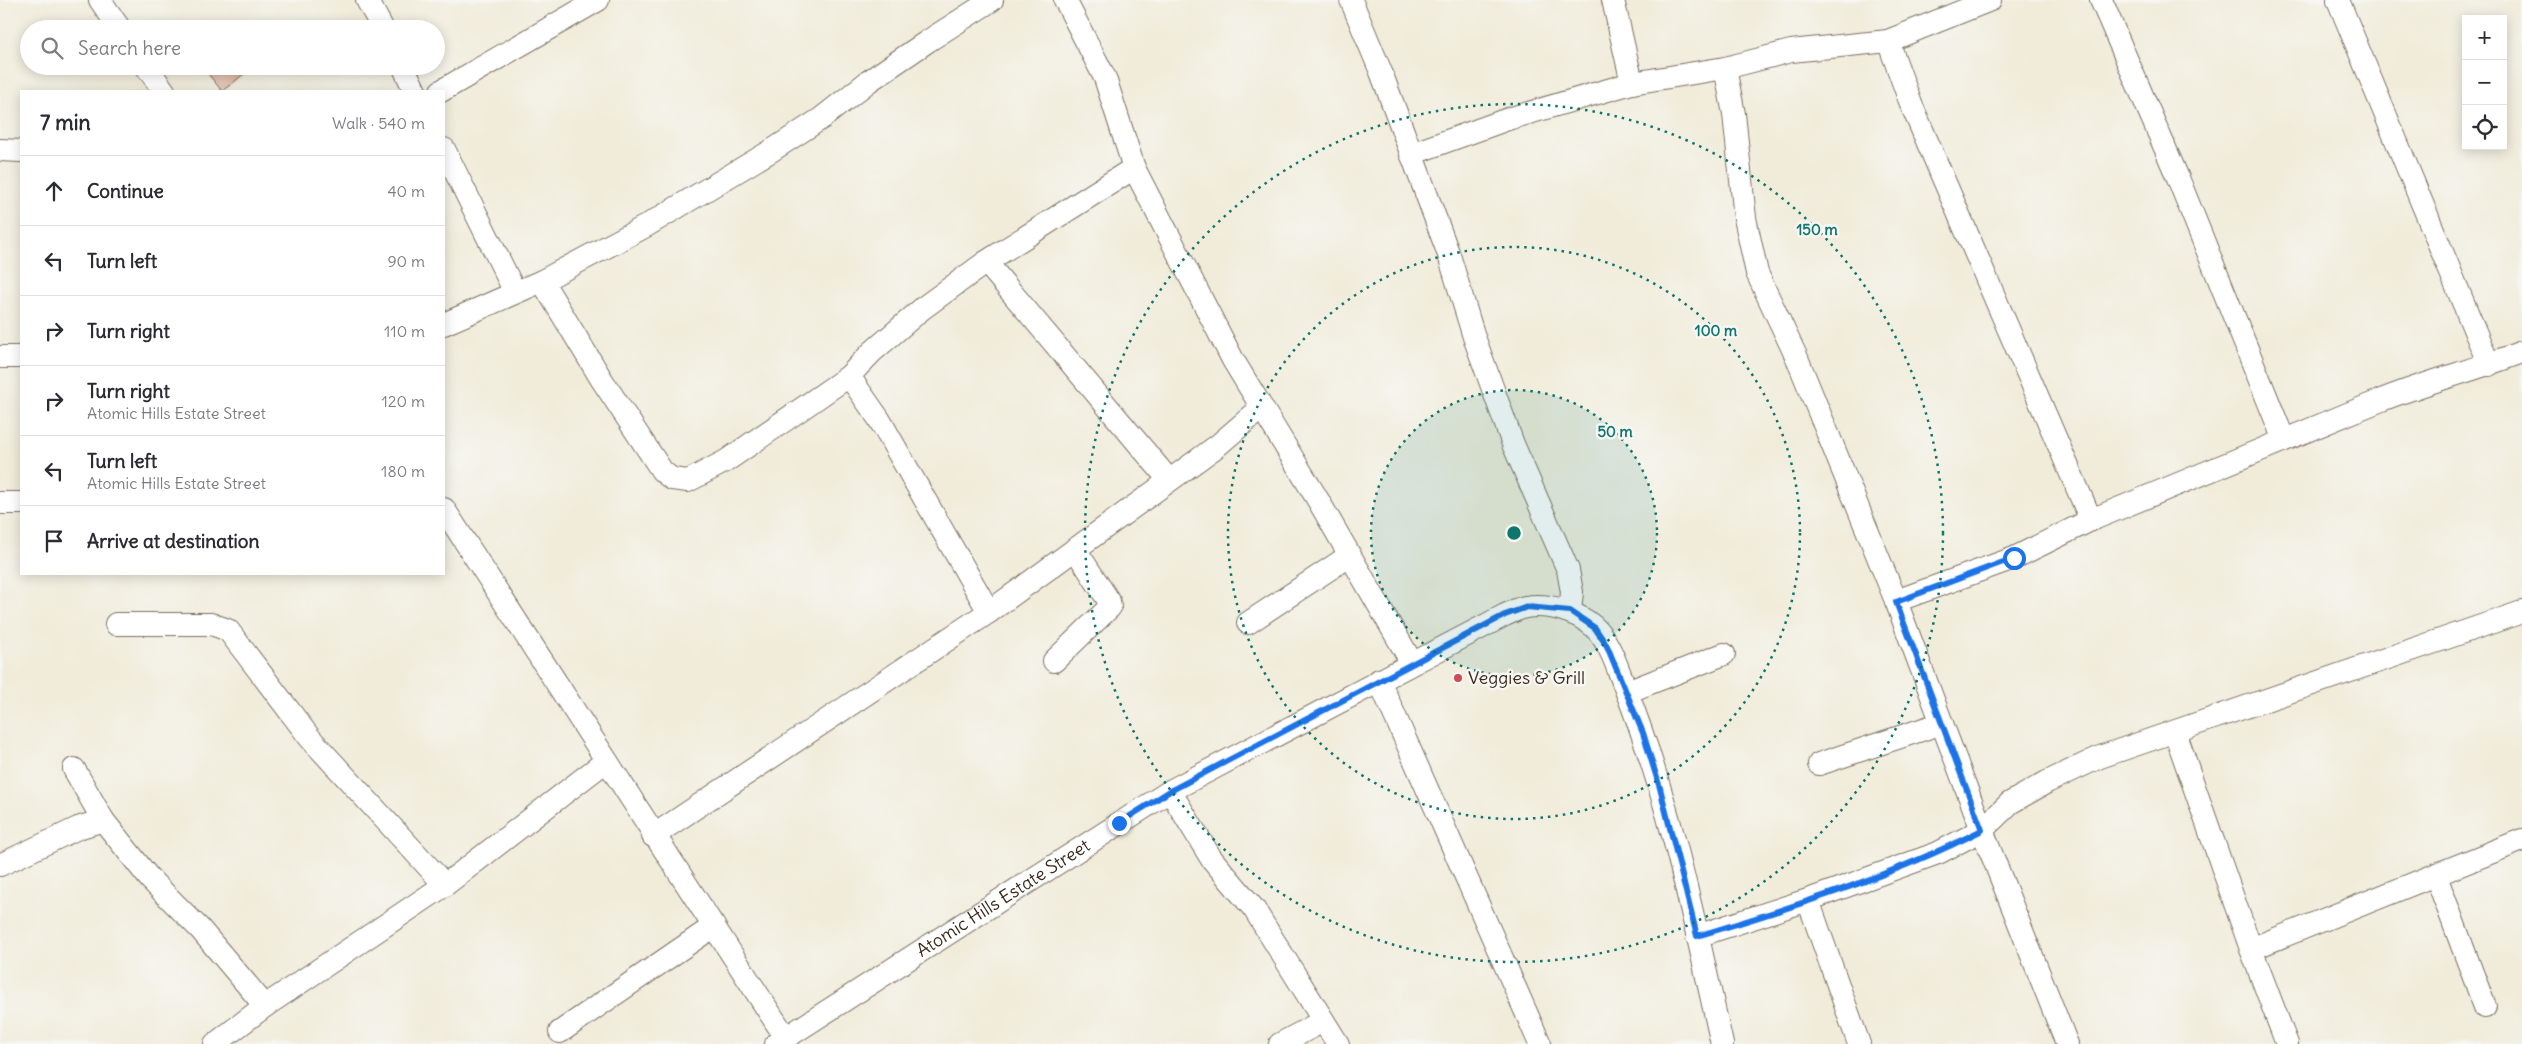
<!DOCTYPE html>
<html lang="en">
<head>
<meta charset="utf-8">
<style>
	body { margin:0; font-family:Delius,sans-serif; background:#f2f2f3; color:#2b2b33 }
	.controls { position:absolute; right:15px; top:15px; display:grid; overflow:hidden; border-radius:0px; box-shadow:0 2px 12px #0003 }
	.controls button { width:45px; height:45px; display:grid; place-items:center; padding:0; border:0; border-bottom:1px solid #e1e1e2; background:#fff; color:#2b2b33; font:25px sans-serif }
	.stop { position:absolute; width:15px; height:15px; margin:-11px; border:4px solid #1a73e8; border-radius:50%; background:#fff }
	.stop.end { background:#1a73e8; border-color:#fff; box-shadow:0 1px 5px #0008 }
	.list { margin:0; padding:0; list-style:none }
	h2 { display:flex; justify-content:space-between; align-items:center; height:65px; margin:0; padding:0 20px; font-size:21px }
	h2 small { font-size:16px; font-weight:400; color:#7c7c81 }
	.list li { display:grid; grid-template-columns:32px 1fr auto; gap:15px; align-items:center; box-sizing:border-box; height:70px; padding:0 20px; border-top:1px solid #e1e1e2 }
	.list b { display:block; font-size:19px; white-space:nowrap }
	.list p { margin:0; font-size:16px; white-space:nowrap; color:#7c7c81 }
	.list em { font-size:16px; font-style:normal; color:#7c7c81 }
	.icon { flex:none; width:28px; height:28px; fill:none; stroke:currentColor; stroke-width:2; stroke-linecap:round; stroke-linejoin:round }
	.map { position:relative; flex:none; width:2522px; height:1044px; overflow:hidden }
	.search { position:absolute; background:#fff; box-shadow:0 2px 12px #0003; left:20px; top:20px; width:425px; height:55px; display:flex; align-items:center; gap:12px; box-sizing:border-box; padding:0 18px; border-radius:28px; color:#7c7c81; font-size:19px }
	.panel { position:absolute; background:#fff; box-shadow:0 2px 12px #0003; left:20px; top:90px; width:425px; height:485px; border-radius:0px }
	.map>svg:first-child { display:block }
</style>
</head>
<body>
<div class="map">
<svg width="2522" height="1044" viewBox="0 0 2522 1044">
	<rect width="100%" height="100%" fill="#f6f6f2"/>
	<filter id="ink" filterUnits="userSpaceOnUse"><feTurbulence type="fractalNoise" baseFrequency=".02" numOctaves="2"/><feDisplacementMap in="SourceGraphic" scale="10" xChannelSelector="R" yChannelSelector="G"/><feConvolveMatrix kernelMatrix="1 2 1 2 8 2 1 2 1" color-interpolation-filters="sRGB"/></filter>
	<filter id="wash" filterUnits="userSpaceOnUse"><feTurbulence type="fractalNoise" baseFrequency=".0096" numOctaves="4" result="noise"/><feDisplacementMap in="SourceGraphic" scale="20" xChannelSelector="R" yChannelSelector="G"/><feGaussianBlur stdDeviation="1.12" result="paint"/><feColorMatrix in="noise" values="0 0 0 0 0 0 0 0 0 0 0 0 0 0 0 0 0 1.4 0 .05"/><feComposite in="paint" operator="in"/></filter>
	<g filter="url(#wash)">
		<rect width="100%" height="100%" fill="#f1ecda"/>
		<g id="blocks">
			<polygon fill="#d8a58c" points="202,66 254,66 222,91"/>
		</g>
	</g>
	<g filter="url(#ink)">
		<use href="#blocks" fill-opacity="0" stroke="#7b6e60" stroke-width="1"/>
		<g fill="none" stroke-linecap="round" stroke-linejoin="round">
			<g stroke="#7b6e60" stroke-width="24">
				<g id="minor">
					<polyline points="100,0 120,29"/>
					<polyline points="367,0 383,29"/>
					<polyline points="1065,0 1105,78 1134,168 1233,360 1318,500 1412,663"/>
					<polyline points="1351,0 1381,72 1449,255 1474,337 1513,444 1568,570 1572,592 1570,611"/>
					<polyline points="1613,0 1632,83"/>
					<polyline points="2101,0 2178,178 2284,440"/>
					<polyline points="2338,0 2489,365"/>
					<polyline points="1888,41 1911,104 2091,520"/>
					<polyline points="146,66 164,91"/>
					<polyline points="403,66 415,91"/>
					<polyline points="1725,68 1734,114 1745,218 1757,273 1797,358 1896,601 1982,830 2067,1044"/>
					<polyline points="441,91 598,0"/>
					<polyline points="444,149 515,292"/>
					<polyline points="0,150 21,151"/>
					<polyline points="1411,154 1508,119 1632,83 1725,68 1791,51 1888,41 1990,0"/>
					<polyline points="986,262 1169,480"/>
					<polyline points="542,281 602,380 662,471 672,479 688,481 726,461 849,376 872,352 923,308 986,262 1134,168"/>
					<polyline points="444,324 542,281 646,226 771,151 822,118 869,81 928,41 992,0"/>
					<polyline points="0,357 21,357"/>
					<polyline points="849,376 879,419 989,612"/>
					<polyline points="0,503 21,503"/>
					<polyline points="444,509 786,1038"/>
					<path d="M1896 601 2014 558 2091 520 2379 401C2426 382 2475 370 2522 352"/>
					<polyline points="1248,623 1349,556"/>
					<polyline points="116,624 211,624 228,630 310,738 445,885"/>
					<polyline points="1054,661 1110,607 1109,601 1075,549"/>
					<polyline points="1379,680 1540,1044"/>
					<polyline points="1627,692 1724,654"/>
					<polyline points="2175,732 2251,949 2287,1044"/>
					<polyline points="1819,764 1942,723"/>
					<polyline points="74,769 103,820 150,879 200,929 265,1006"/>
					<polyline points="1170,791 1211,858 1254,909 1338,1044"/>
					<polyline points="653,836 989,612 1217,446 1260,409"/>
					<polyline points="0,865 78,828 103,820"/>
					<polyline points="2436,876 2485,1007"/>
					<polyline points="1808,900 1859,1044"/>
					<polyline points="1697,936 1808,900 1938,853 1982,830 2010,803 2047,782 2100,757 2522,612"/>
					<polyline points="2251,949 2522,840"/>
					<polyline points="560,1032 714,926"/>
					<polyline points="215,1044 265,1006 445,885 606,761"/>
					<path id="s1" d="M776 1044 1170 791 1505 615C1512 612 1519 608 1526 607 1548 603 1577 612 1593 626 1610 641 1618 670 1626 690 1671 804 1695 925 1722 1044"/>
					<polyline points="1280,1044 1323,1021"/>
				</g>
			</g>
			<use href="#minor" stroke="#fff" stroke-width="22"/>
		</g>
	</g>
	<g fill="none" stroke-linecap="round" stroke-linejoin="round" filter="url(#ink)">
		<path stroke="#1a73e8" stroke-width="6" d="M1119 823 1170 791 1505 615 1527 607 1570 611 1595 628 1607 646 1643 733 1660 788 1697 936C1793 907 1893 876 1982 830L1896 602 2014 558"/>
	</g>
	<circle cx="1514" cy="533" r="143" fill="#0f766e" fill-opacity=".12"/>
	<g fill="none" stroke="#0f766e" stroke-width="2.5" stroke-dasharray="2.5 5">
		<circle cx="1514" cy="533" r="143"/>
		<circle cx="1514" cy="533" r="286"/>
		<circle cx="1514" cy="533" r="429"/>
	</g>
	<circle fill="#d1495b" stroke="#f6f6f2" stroke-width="2" cx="1458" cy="678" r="5"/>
	<g text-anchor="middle" stroke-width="5" stroke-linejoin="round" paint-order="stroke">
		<g font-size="18" fill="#3b2a1e" stroke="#f6f6f2" text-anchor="start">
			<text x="1468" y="684">Veggies &amp; Grill</text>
		</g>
		<g font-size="18" fill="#3b2a1e" stroke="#f6f6f2">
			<text dy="6" stroke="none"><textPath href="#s1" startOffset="270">Atomic Hills Estate Street</textPath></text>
		</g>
	</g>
	<circle cx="1514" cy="533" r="8" fill="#0f766e" stroke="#f6f6f2" stroke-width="2.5"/>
	<g font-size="15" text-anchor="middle" font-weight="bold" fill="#0f766e" stroke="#f6f6f2" stroke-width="5" stroke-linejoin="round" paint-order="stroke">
		<text x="1817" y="235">150 m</text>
		<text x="1716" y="336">100 m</text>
		<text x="1615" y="437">50 m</text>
	</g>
</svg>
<div class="controls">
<button>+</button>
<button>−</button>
<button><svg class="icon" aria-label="locate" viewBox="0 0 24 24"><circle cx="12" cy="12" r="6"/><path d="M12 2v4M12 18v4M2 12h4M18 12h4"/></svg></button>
</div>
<div class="stop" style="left:2014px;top:558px"></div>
<div class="stop end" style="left:1119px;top:823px"></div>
<div class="search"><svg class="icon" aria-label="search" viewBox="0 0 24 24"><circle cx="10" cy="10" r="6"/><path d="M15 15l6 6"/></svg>Search here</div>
<section class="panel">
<h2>7 min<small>Walk · 540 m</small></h2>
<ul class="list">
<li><svg class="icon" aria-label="ahead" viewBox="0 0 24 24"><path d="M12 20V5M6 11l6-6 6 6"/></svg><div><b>Continue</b></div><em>40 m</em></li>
<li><svg class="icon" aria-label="left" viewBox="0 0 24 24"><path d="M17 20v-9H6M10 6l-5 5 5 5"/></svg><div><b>Turn left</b></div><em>90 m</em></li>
<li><svg class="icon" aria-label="right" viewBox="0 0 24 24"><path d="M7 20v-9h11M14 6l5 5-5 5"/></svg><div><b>Turn right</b></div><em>110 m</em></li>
<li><svg class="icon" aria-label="right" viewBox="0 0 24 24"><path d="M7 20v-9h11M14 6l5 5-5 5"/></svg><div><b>Turn right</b><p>Atomic Hills Estate Street</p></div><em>120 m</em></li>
<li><svg class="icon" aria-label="left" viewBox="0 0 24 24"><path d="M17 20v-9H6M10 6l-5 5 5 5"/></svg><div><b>Turn left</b><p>Atomic Hills Estate Street</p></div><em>180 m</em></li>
<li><svg class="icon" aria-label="arrive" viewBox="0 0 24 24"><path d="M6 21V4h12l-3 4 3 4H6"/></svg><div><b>Arrive at destination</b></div></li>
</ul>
</section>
</div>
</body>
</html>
